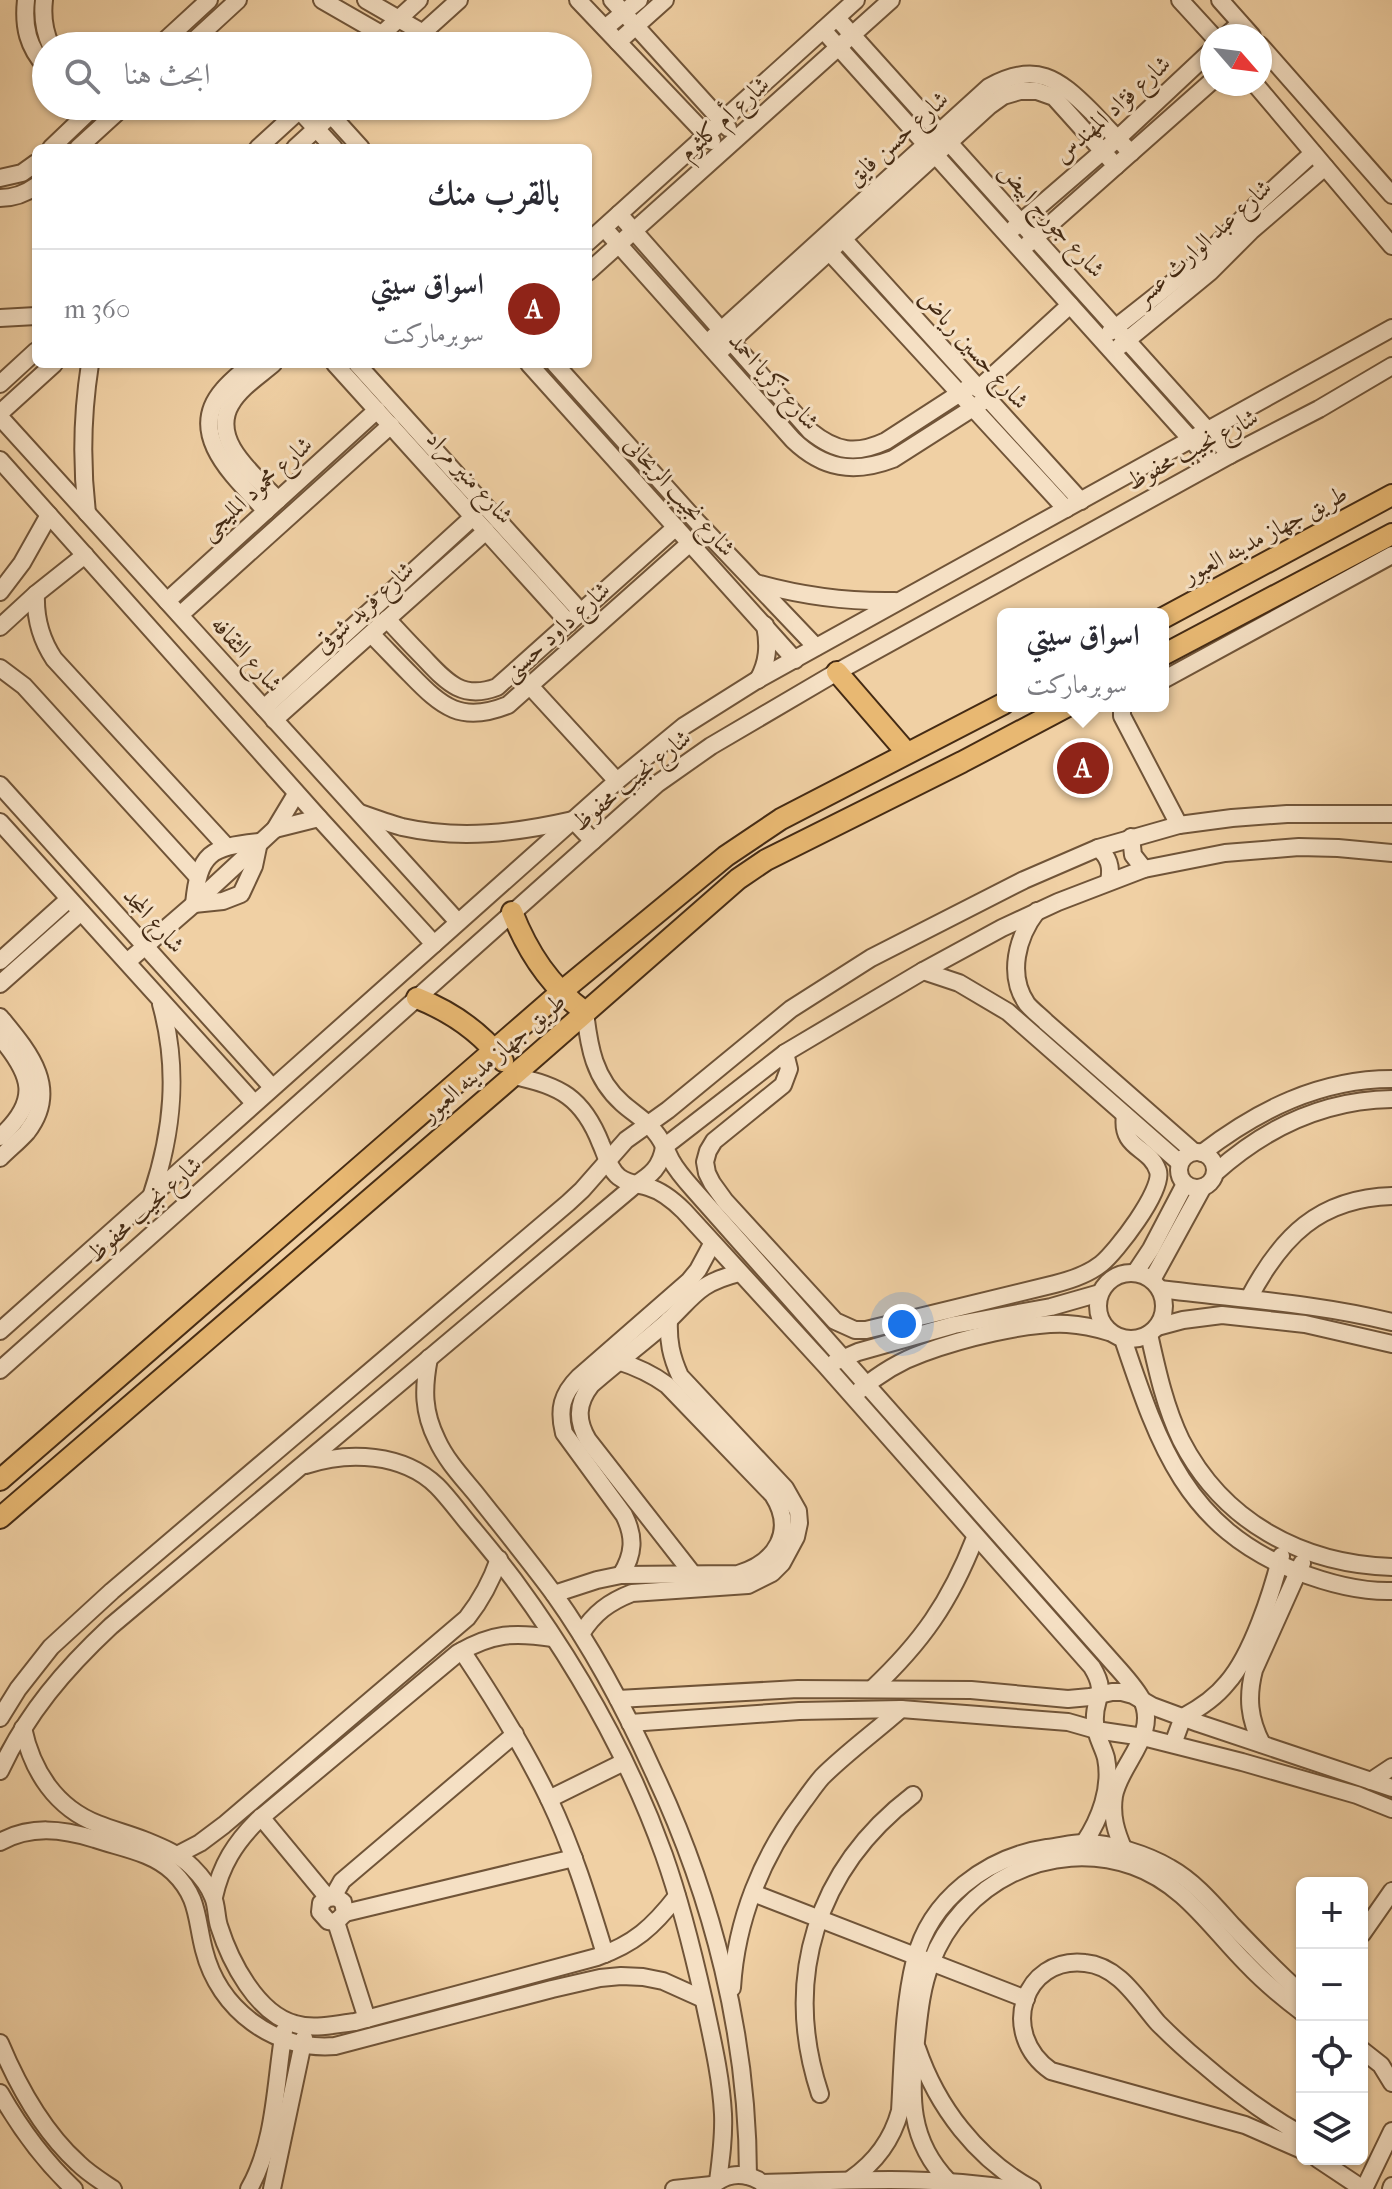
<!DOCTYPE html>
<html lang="ar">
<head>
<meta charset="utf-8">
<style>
	body { margin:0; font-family:"IM FELL French Canon",Amiri,serif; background:#f7f7f7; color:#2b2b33; direction:rtl }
	.controls { position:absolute; right:24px; bottom:24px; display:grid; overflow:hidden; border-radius:12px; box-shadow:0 2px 6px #0004 }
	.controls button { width:72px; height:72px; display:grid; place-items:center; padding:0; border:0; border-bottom:2px solid #e1e1e2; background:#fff; color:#2b2b33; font:40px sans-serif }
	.compass { position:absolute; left:1200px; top:24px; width:72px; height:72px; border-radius:50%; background:#fff; box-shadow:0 2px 6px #0004; rotate:118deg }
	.you { position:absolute; left:902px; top:1324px; width:28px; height:28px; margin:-20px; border:6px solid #fff; border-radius:50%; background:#1a73e8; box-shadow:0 0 0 12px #1a73e833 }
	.badge { display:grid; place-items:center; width:52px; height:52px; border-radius:50%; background:#8f2418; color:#fff; font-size:26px; font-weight:700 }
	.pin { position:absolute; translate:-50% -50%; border:4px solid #fff; box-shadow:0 2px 8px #0006 }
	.popup { position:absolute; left:997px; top:608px; width:172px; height:104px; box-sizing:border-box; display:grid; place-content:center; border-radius:12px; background:#fff; filter:drop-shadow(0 2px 6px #0005); font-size:26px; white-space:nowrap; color:#7c7c81 }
	.popup b { font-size:30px; color:#2b2b33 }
	.popup::after { content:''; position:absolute; left:50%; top:100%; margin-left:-16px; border:16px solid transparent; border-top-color:#fff }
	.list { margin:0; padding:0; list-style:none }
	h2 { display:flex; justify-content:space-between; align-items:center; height:104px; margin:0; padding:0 32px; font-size:34px }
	h2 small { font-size:26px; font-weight:400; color:#7c7c81 }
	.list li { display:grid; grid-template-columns:52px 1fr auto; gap:24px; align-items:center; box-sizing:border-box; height:120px; padding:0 32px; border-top:2px solid #e1e1e2 }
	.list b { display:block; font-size:30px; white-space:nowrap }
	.list p { margin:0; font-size:26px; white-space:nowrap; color:#7c7c81 }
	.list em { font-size:26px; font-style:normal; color:#7c7c81 }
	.icon { flex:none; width:44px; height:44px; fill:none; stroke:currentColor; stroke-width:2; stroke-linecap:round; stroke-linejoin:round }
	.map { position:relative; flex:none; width:1392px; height:2189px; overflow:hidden; direction:ltr }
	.search { position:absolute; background:#fff; box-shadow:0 2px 6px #0004; left:32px; top:32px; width:560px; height:88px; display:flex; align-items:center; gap:20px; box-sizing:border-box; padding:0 28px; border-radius:44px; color:#7c7c81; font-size:30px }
	.panel { position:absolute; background:#fff; box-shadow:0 2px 6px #0004; left:32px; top:144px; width:560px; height:224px; border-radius:12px; direction:rtl }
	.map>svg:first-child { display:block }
</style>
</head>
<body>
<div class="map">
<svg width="1392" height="2189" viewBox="0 0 1392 2189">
	<rect width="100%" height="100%" fill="#f0d0a4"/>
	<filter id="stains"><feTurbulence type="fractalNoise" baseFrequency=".0025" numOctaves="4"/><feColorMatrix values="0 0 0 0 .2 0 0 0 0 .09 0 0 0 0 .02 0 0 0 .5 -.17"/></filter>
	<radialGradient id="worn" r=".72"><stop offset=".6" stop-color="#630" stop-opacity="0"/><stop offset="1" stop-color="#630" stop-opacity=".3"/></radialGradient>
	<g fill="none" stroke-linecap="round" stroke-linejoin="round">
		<g stroke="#705438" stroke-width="20">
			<g id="minor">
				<path d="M26 0C23 27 28 47 46 67"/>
				<path d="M44 0C42 17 44 31 51 46"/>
				<polyline points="322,0 402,46"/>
				<polyline points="366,0 423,33"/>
				<polyline points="578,0 712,141"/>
				<polyline points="612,0 728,128"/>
				<polyline points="1180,0 1213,36"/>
				<polyline points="1220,0 1252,36"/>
				<polyline points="837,18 1230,455"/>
				<polyline points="605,28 639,0"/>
				<polyline points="823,30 1213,464"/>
				<polyline points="1226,36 1240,23"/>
				<polyline points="618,42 665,0"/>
				<polyline points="1260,45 1392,195"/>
				<polyline points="159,46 209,0"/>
				<polyline points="188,46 238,0"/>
				<polyline points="369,46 419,0"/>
				<polyline points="408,46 459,0"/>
				<polyline points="1255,84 1392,246"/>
				<polyline points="323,106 361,148"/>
				<polyline points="299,110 334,148"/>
				<polyline points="51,148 95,106"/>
				<polyline points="78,148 124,106"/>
				<polyline points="258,148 304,106"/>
				<polyline points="295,148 341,106"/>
				<polyline points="0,178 22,173 36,163"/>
				<path d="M0 198C13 198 25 194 36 186"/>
				<path d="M619 214 810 431C836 452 856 455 886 441L974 384"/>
				<path d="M604 228 793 440C823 469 854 474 893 459L987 399"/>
				<polyline points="1014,228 1117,139 1212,50"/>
				<polyline points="837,232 1081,501"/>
				<polyline points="588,242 856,0"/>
				<polyline points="1028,244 1212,81"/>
				<polyline points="823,245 1066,509"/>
				<polyline points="588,272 891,0"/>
				<polyline points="0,318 36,316"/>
				<polyline points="1110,332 1200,261 1255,206 1313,153"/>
				<path d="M707 343 989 87C1036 61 1058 78 1092 112 1105 126 1118 139 1131 153"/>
				<polyline points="1120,346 1210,272 1251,231 1325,167"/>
				<polyline points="717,354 989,106 1003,96 1020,91 1037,91 1054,97 1116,166"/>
				<path d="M251 364C242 372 231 380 223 390 184 435 237 479 266 511"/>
				<path d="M273 364C259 376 240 388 231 404 209 441 256 476 278 500"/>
				<polyline points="335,364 569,623"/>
				<polyline points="357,364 581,612"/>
				<polyline points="529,364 795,660"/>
				<polyline points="555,364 698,523 816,647"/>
				<polyline points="0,384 36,351"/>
				<polyline points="978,389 1070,305"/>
				<polyline points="0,413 54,364"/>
				<polyline points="0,417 458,922"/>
				<polyline points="0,460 319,818 434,944"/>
				<path d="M87 513C81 462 82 415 90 364"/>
				<path d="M756 583C802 596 847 602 895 601"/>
				<polyline points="0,592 22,563 49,515"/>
				<path d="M36 594C35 618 40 638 54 659L226 846"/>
				<polyline points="167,601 377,410"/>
				<polyline points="180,615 391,425"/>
				<path d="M387 619C399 632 410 644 422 656 445 680 461 701 497 687L676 527"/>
				<polyline points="0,627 36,594 85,555"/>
				<path d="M371 634C384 647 397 661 410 674 442 707 461 724 508 705L690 543"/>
				<polyline points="0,668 24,686 197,876"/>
				<path d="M758 680C768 662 769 646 765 625"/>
				<polyline points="1163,680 1392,555"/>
				<polyline points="530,686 617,781"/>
				<polyline points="1122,706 1122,716 1179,825"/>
				<polyline points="264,708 473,517"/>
				<polyline points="274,720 486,531"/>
				<polyline points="0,785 272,1087"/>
				<path d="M360 813C374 818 388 823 402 827 460 840 516 833 573 820L593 841"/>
				<polyline points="0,822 254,1103"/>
				<polyline points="275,829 319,818"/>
				<polyline points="1131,837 1133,855 1144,869"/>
				<path d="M259 842 254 866 241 894 223 901 194 904C199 853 210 847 259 842Z"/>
				<path d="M1098 848C1109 857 1112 867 1109 881"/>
				<path d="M1037 911C1017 937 1007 975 1027 1004 1032 1010 1040 1016 1046 1022L1194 1152"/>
				<polyline points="0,961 69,899"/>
				<polyline points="127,962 194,904 275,829 296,794"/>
				<polyline points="923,971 959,983 1008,1012 1180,1163"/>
				<polyline points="0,984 81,912"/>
				<path d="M585 1012C589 1047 594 1078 622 1103 633 1113 646 1120 655 1132 662 1140 666 1150 671 1160 677 1171 685 1180 694 1190L1114 1664C1124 1675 1134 1686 1141 1698 1160 1734 1120 1763 1114 1796 1111 1816 1116 1832 1124 1850"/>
				<path d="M0 1017C28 1051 61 1088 27 1132 19 1141 9 1149 0 1158"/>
				<path d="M0 1037C32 1075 41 1100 0 1137"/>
				<path d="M785 1053 789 1069 783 1085 714 1141 708 1151 705 1162 707 1173 712 1183 725 1201 835 1321 855 1330H866L1055 1284C1071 1280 1087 1275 1101 1264 1116 1252 1164 1190 1158 1171 1150 1146 1120 1150 1125 1115"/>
				<path d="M513 1076C560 1085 583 1098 601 1144 606 1155 609 1169 619 1177 628 1184 637 1184 648 1187 662 1191 674 1201 684 1211L826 1366 1092 1667C1109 1695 1093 1697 1095 1722 1095 1735 1103 1746 1106 1758 1112 1788 1100 1819 1084 1843"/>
				<circle cx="1197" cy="1170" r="18"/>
				<path d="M1202 1153C1258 1110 1320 1079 1392 1079"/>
				<path d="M1215 1173C1265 1128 1323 1100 1392 1099"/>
				<path d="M152 1194C173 1131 179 1069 161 1004"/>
				<circle cx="1131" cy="1306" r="33"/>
				<polyline points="1135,1273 1151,1249 1185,1184"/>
				<polyline points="1152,1280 1203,1187"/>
				<path d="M1160 1289C1238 1299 1315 1303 1392 1322"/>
				<path d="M1249 1298C1281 1237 1319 1198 1392 1196"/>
				<polyline points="1157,1327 1183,1320 1222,1315 1305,1324 1392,1344"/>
				<polyline points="0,1331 617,781 684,726 757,680 1392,328"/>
				<path d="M1149 1334C1157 1370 1165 1407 1181 1440 1223 1522 1302 1564 1392 1567"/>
				<path d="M1123 1339C1158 1443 1185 1527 1296 1571 1327 1583 1359 1592 1392 1591"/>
				<path d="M429 1358C423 1389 423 1412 437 1440 446 1460 462 1477 476 1494 502 1527 529 1560 554 1594 594 1650 626 1711 654 1773 713 1898 748 2037 748 2176"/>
				<polyline points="835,1362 858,1352 954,1325 1051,1307 1100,1293"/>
				<polyline points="0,1370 657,784 711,746 837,672 1230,455 1319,409 1392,366"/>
				<path d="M860 1390C878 1375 900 1361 923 1353 961 1339 1027 1322 1067 1324 1082 1325 1096 1328 1109 1332"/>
				<path d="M306 1465C348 1451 403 1453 437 1486 448 1497 458 1511 468 1523 484 1542 499 1560 514 1580 575 1663 629 1757 664 1855 681 1903 693 1952 704 2001 712 2039 721 2076 723 2114 724 2137 721 2159 718 2181"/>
				<path d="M692 1573 588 1440C576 1420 577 1403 591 1385 616 1363 643 1343 668 1321 695 1295 699 1283 739 1273"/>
				<path d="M621 1575C634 1554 635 1537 624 1515L564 1433C558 1409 562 1394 579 1377L689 1281 698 1270 712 1244"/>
				<path d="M554 1594 597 1580 621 1575 738 1574C776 1563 796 1531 773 1495L667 1385C652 1374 637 1367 618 1361"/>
				<path d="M581 1634C594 1613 609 1602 632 1593L748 1585 772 1573 782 1563 796 1537 799 1523 798 1511 785 1488 680 1376C671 1356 668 1341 669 1320"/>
				<path d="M462 1651C494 1699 524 1747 549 1799 573 1849 589 1902 605 1954"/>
				<path d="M872 1689C922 1642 950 1602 975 1538"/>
				<polyline points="618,1699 798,1689 971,1690 1068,1699 1090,1697 1112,1692 1122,1692 1133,1695 1152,1706 1198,1723 1392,1788"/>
				<polyline points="0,1718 18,1689 51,1647 112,1591 568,1203 582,1190 626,1140 668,1110 791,1009 871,958 1024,880 1098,848 1179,825 1232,818 1287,814 1392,814"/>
				<polyline points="630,1723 799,1711 901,1709 1068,1722 1096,1730 1143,1737 1242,1762 1357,1795 1392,1809"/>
				<path d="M23 1728C32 1771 56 1808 98 1824 113 1830 129 1834 144 1840 161 1847 179 1854 192 1867 200 1875 209 1886 213 1897 217 1906 216 1917 219 1926 230 1961 257 2014 295 2024 314 2030 336 2024 355 2022L597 1957C634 1944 653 1927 677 1896"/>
				<path d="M1173 1744 1183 1717C1200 1708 1215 1698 1227 1683 1252 1655 1272 1592 1281 1556"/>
				<path d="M1262 1744C1249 1719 1247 1697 1254 1670L1302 1563"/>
				<path d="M0 1771C27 1713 65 1669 111 1626L635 1185C651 1175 661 1167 664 1147L785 1053 923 971 1002 928 1058 902 1144 869 1225 853 1299 847 1338 848 1392 853"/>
				<polyline points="1371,1781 1392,1767"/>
				<polyline points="549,1799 624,1762"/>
				<polyline points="261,1817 328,1898 336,1897 343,1902 345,1913 336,1922 328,1921 320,1912 321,1903 328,1898"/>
				<path d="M0 1842C31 1825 62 1829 95 1839 121 1848 152 1852 173 1872 199 1897 196 1919 204 1950 219 2010 275 2051 335 2046L552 1989 600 1978 621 1976 643 1977 663 1981 703 1999"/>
				<path d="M177 1855 200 1843 224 1825 467 1618C482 1599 491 1582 499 1559"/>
				<polyline points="753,1893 1026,1999"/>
				<path d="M214 1897C221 1865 235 1843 258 1820L458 1653C493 1633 514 1632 553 1638"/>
				<polyline points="333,1897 342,1881 515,1734"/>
				<polyline points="345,1913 574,1858"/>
				<polyline points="336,1922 367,2019"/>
				<polyline points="1362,1934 1392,1891"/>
				<path d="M732 1988C736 1920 762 1856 803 1802 809 1794 815 1785 822 1777 846 1753 875 1732 901 1709"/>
				<path d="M0 2043C18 2086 43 2131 78 2163 88 2173 101 2181 113 2189"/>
				<path d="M917 2048C937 2107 977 2159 1032 2189"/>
				<polyline points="1362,2050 1381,2065 1392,2083"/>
				<path d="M0 2093C20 2128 44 2161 74 2189"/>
				<path d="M820 2094C782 1979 816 1869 913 1795"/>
				<path d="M1302 2135C1267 2115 1234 2091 1203 2064 1187 2051 1172 2037 1158 2023 1138 2000 1119 1966 1085 1963 1023 1956 998 2034 1051 2071L1245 2125 1302 2150"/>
				<polyline points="1318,2159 1363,2189"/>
				<path d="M851 2179C876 2162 892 2140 900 2111 903 2061 903 2008 915 1960 930 1899 987 1857 1047 1848 1059 1847 1071 1843 1083 1843 1109 1842 1148 1855 1170 1868 1195 1882 1214 1905 1233 1926 1255 1949 1278 1973 1302 1994"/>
				<path d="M949 2182C908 2140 910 2096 916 2041 919 2014 921 1989 931 1963 961 1883 1050 1837 1133 1866 1184 1884 1211 1928 1247 1964 1264 1982 1282 1997 1302 2012"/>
				<path d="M762 2183C845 2181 928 2175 1011 2189"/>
				<path d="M249 2189C276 2141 275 2084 284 2031"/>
				<polyline points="272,2189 304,2038"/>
				<polyline points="674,2189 712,2185"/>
				<path d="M709 2189C723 2174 740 2171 758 2180"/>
				<polyline points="1364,2189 1392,2131"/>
				<polyline points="1391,2189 1392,2186"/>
			</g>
		</g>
		<g stroke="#452b14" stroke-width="24">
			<g id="major">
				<polyline points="1163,618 1392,495"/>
				<polyline points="1163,655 1392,534"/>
				<polyline points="837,672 907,753"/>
				<path d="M512 912C528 953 550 986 585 1012"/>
				<path d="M417 998C452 1012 480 1031 503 1061"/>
				<polyline points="0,1480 561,992 726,856 781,819 1003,704"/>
				<polyline points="0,1518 513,1076 738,879 766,860 962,762 1068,706"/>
			</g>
		</g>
		<use href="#minor" stroke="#f5e0c4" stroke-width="16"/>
		<use href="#major" stroke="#e8b872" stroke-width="20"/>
	</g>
	<g text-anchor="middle" stroke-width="6" stroke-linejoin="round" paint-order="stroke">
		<g font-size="24" fill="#452b14" stroke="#f5e0c4">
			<text transform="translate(1112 109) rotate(-42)" y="8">شارع فؤاد المهندس</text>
			<text transform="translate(724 118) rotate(-42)" y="8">شارع أم كلثوم</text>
			<text transform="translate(897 138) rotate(-42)" y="8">شارع حسن فايق</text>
			<text transform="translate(1052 220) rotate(48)" y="8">شارع جورج ابيض</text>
			<text transform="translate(1203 242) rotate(-42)" y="8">شارع عبد الوارث عسر</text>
			<text transform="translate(974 349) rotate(48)" y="8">شارع حسين رياض</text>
			<text transform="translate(774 381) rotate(48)" y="8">شارع زكريا احمد</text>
			<text transform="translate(1192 449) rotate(-28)" y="8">شارع نجيب محفوظ</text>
			<text transform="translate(470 477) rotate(48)" y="8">شارع منير مراد</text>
			<text transform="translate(256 488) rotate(-42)" y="8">شارع محمود المليجى</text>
			<text transform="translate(680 496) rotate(48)" y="8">شارع نجيب الريحانى</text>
			<text transform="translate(1265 534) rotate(-28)" y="8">طريق جهاز مدينه العبور</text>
			<text transform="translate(364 607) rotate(-42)" y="8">شارع فريد شوقى</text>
			<text transform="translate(556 631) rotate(-42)" y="8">شارع داود حسنى</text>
			<text transform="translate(247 654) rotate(48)" y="8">شارع الثقافه</text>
			<text transform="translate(631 780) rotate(-39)" y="8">شارع نجيب محفوظ</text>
			<text transform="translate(154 920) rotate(48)" y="8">شارع المجد</text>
			<text transform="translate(493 1057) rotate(-41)" y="8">طريق جهاز مدينه العبور</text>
			<text transform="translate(144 1209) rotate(-42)" y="8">شارع نجيب محفوظ</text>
		</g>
	</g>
	<rect width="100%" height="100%" filter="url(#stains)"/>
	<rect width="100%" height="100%" fill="url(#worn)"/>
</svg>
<div class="controls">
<button>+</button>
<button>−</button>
<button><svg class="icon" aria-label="locate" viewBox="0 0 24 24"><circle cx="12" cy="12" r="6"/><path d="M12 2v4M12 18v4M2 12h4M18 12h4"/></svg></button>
<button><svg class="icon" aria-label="layers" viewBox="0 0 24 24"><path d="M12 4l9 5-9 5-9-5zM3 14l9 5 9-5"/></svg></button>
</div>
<svg class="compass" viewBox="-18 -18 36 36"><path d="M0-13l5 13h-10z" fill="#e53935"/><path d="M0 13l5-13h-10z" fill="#7c7c81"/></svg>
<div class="you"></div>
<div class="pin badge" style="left:1083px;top:768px">A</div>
<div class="popup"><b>اسواق سيتي</b>سوبرماركت</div>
<div class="search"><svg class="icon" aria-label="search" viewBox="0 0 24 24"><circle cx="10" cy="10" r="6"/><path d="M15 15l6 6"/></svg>ابحث هنا</div>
<section class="panel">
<h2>بالقرب منك<small></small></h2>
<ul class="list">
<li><span class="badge">A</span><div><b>اسواق سيتي</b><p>سوبرماركت</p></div><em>360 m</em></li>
</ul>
</section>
</div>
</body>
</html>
